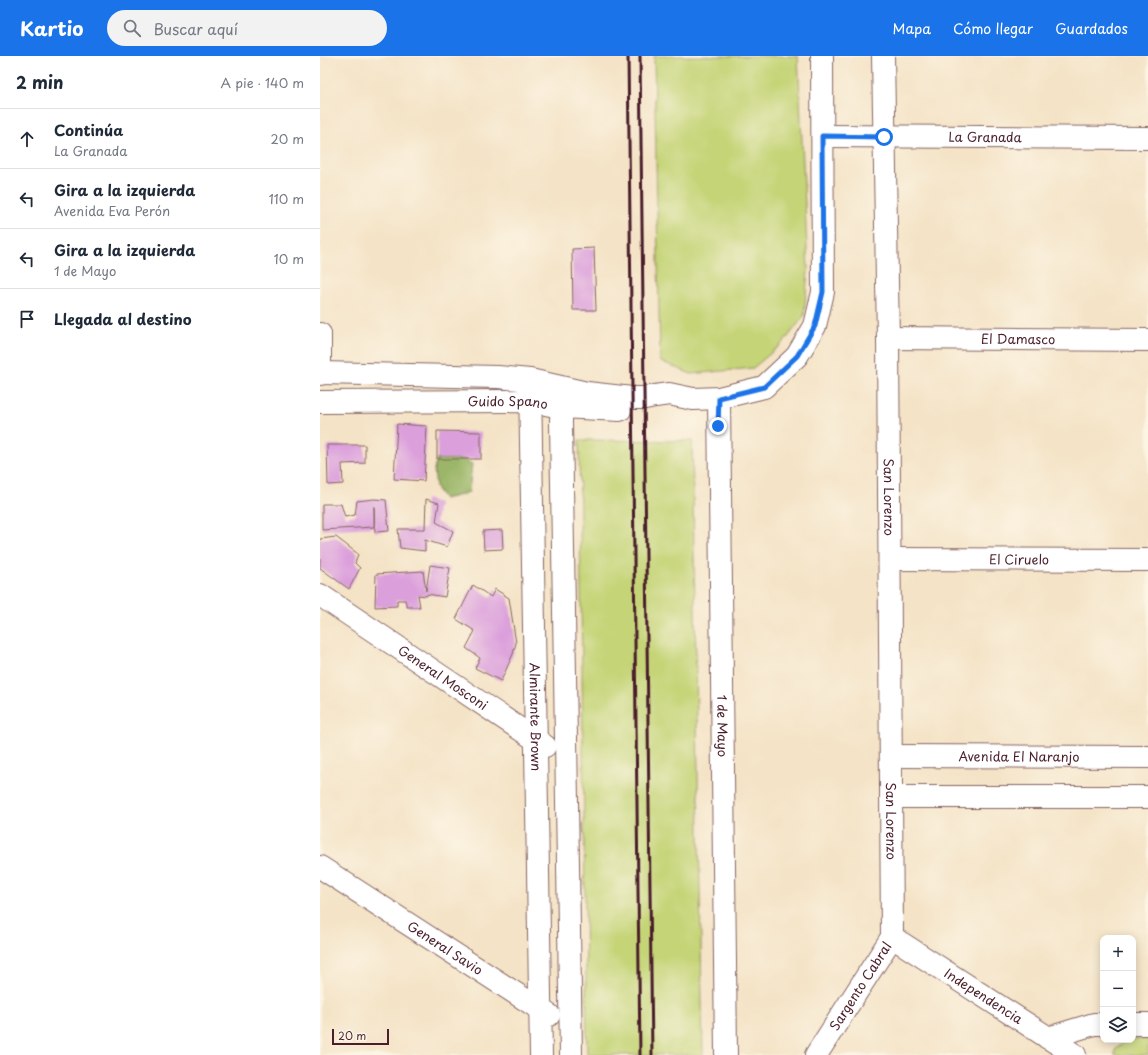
<!DOCTYPE html>
<html lang="es">
<head>
<meta charset="utf-8">
<style>
	body { margin:0; font-family:"Playpen Sans",sans-serif; background:#f2f2f3; color:#1f2937 }
	.controls { position:absolute; right:12px; bottom:12px; display:grid; overflow:hidden; border-radius:8px; box-shadow:0 2px 10px #0003 }
	.controls button { width:36px; height:36px; display:grid; place-items:center; padding:0; border:0; border-bottom:1px solid #e0e1e3; background:#fff; color:#1f2937; font:20px sans-serif }
	.scale { position:absolute; left:12px; bottom:10px; width:57px; box-sizing:border-box; padding-left:4px; border:2px solid #4a1f2b; border-top:0; font-size:11px; line-height:14px; white-space:nowrap; color:#4a1f2b; -webkit-text-stroke:3px #fcf5e5; paint-order:stroke }
	.stop { position:absolute; width:12px; height:12px; margin:-9px; border:3px solid #1a73e8; border-radius:50%; background:#fff }
	.stop.end { background:#1a73e8; border-color:#fff; box-shadow:0 1px 4px #0008 }
	.list { margin:0; padding:0; list-style:none }
	h2 { display:flex; justify-content:space-between; align-items:center; height:52px; margin:0; padding:0 16px; font-size:17px }
	h2 small { font-size:13px; font-weight:400; color:#747a83 }
	.list li { display:grid; grid-template-columns:26px 1fr auto; gap:12px; align-items:center; box-sizing:border-box; height:60px; padding:0 16px; border-top:1px solid #e0e1e3 }
	.list b { display:block; font-size:15px; white-space:nowrap }
	.list p { margin:0; font-size:13px; white-space:nowrap; color:#747a83 }
	.list em { font-size:13px; font-style:normal; color:#747a83 }
	.icon { flex:none; width:22px; height:22px; fill:none; stroke:currentColor; stroke-width:2; stroke-linecap:round; stroke-linejoin:round }
	.map { position:relative; flex:none; width:828px; height:999px; overflow:hidden }
	header { display:flex; align-items:center; gap:24px; box-sizing:border-box; height:56px; padding:0 20px; background:#1a73e8; color:#fff }
	header strong { font-size:19px }
	nav { display:flex; gap:22px; margin-inline-start:auto; font-size:14px }
	.search { width:280px; height:36px; background:#f2f2f3; display:flex; align-items:center; gap:10px; box-sizing:border-box; padding:0 14px; border-radius:22px; color:#747a83; font-size:15px }
	main { display:flex }
	aside { flex:1; background:#fff }
	.map>svg:first-child { display:block }
</style>
</head>
<body>
<header>
<strong>Kartio</strong>
<div class="search"><svg class="icon" aria-label="search" viewBox="0 0 24 24"><circle cx="10" cy="10" r="6"/><path d="M15 15l6 6"/></svg>Buscar aquí</div>
<nav><a>Mapa</a><a>Cómo llegar</a><a>Guardados</a></nav>
</header>
<main>
<aside>
<h2>2 min<small>A pie · 140 m</small></h2>
<ul class="list">
<li><svg class="icon" aria-label="ahead" viewBox="0 0 24 24"><path d="M12 20V5M6 11l6-6 6 6"/></svg><div><b>Continúa</b><p>La Granada</p></div><em>20 m</em></li>
<li><svg class="icon" aria-label="left" viewBox="0 0 24 24"><path d="M17 20v-9H6M10 6l-5 5 5 5"/></svg><div><b>Gira a la izquierda</b><p>Avenida Eva Perón</p></div><em>110 m</em></li>
<li><svg class="icon" aria-label="left" viewBox="0 0 24 24"><path d="M17 20v-9H6M10 6l-5 5 5 5"/></svg><div><b>Gira a la izquierda</b><p>1 de Mayo</p></div><em>10 m</em></li>
<li><svg class="icon" aria-label="arrive" viewBox="0 0 24 24"><path d="M6 21V4h12l-3 4 3 4H6"/></svg><div><b>Llegada al destino</b></div></li>
</ul>
</aside>
<div class="map">
<svg width="828" height="999" viewBox="0 0 828 999">
	<rect width="100%" height="100%" fill="#fcf5e5"/>
	<filter id="ink" filterUnits="userSpaceOnUse"><feTurbulence type="fractalNoise" baseFrequency=".025" numOctaves="2"/><feDisplacementMap in="SourceGraphic" scale="8" xChannelSelector="R" yChannelSelector="G"/><feConvolveMatrix kernelMatrix="1 2 1 2 8 2 1 2 1" color-interpolation-filters="sRGB"/></filter>
	<filter id="wash" filterUnits="userSpaceOnUse"><feTurbulence type="fractalNoise" baseFrequency=".012" numOctaves="4" result="noise"/><feDisplacementMap in="SourceGraphic" scale="16" xChannelSelector="R" yChannelSelector="G"/><feGaussianBlur stdDeviation="0.9" result="paint"/><feColorMatrix in="noise" values="0 0 0 0 0 0 0 0 0 0 0 0 0 0 0 0 0 1.4 0 .05"/><feComposite in="paint" operator="in"/></filter>
	<g filter="url(#wash)">
		<rect width="100%" height="100%" fill="#f4e3c6"/>
		<g fill="#c4d476" stroke="#877a50">
			<polygon points="334,0 478,0 488,214 484,260 464,286 433,312 371,318 340,305"/>
			<polygon points="259,384 372,385 383,999 267,999"/>
			<polygon points="813,983 828,983 828,999 795,999 795,994 806,984"/>
		</g>
		<polygon fill="#9bb667" stroke="#726a49" points="117,403 144,403 152,408 149,436 137,440 124,443 116,432 114,413"/>
		<g id="blocks">
			<g fill="#db9fdc">
				<polygon points="274,192 276,254 253,254 252,193"/>
				<polygon points="77,368 107,370 104,425 74,423"/>
				<polygon points="117,375 161,376 161,403 117,403"/>
				<polygon points="7,389 45,389 45,407 22,408 23,428 8,429"/>
				<polygon points="54,443 66,444 69,475 55,476 54,450 54,471 2,474 2,448 21,448 25,461 35,459 37,445"/>
				<polygon points="106,443 119,447 116,466 133,475 127,491 105,484 105,495 80,492 78,473 105,473"/>
				<polygon points="182,474 183,493 164,494 163,475"/>
				<polygon points="16,481 38,498 35,507 40,512 29,533 0,512 0,483"/>
				<polygon points="110,509 130,512 125,541 107,538 107,540 98,539 100,551 87,551 85,544 77,544 77,550 55,551 56,518 103,515 106,535"/>
				<polygon points="153,529 171,541 175,533 189,542 196,587 193,598 181,625 155,612 160,602 146,592 155,575 136,563"/>
			</g>
		</g>
	</g>
	<g filter="url(#ink)">
		<use href="#blocks" fill-opacity="0" stroke="#866461" stroke-width="1"/>
		<g fill="none" stroke-linecap="round" stroke-linejoin="round">
			<g stroke="#866461" stroke-width="24">
				<g id="street">
					<path id="s1" d="M563 0 568 282 572 881"/>
					<path id="s2" d="M503 80 828 82"/>
					<path id="s3" d="M568 282 828 284"/>
					<path id="s4" d="M210 326 221 999"/>
					<polyline points="242,332 241,366 251,999"/>
					<path id="s5" d="M399 342 406 999"/>
					<path id="s6" d="M570 503 828 504"/>
					<path id="s7" d="M0 539 225 690"/>
					<path id="s8" d="M0 811 229 959"/>
					<path id="s9" d="M572 881 755 999"/>
					<polyline points="813,968 828,968"/>
					<polyline points="728,982 774,968 783,968"/>
					<path id="s10" d="M496 999 572 881"/>
				</g>
			</g>
			<g stroke="#866461" stroke-width="24">
				<g id="secondary">
					<polyline points="0,278 0,318"/>
					<polyline points="1,317 178,321 210,324 267,337 312,342 325,342 335,340 349,338 373,343 399,342 444,331 477,300 495,270 503,236 502,0"/>
					<path id="s11" d="M0 346 210 345 241 351 300 354"/>
					<path id="s12" d="M571 700 828 701"/>
					<polyline points="571,741 828,741"/>
				</g>
			</g>
			<use href="#street" stroke="#fff" stroke-width="22"/>
			<use href="#secondary" stroke="#fff" stroke-width="22"/>
			<g stroke="#4a1f2b" stroke-width="3">
				<polyline points="308,0 320,999"/>
				<polyline points="320,0 332,999"/>
			</g>
		</g>
	</g>
	<g fill="none" stroke-linecap="round" stroke-linejoin="round" filter="url(#ink)">
		<polyline stroke="#1a73e8" stroke-width="5" points="398,370 399,342 444,331 477,300 495,270 503,236 502,80 564,81"/>
	</g>
	<g text-anchor="middle" stroke-width="3" stroke-linejoin="round" paint-order="stroke">
		<g font-size="13" fill="#4a1f2b" stroke="#fcf5e5">
			<text dy="5" stroke="none"><textPath href="#s2" startOffset="162">La Granada</textPath></text>
			<text dy="5" stroke="none"><textPath href="#s3" startOffset="130">El Damasco</textPath></text>
			<text dy="5" stroke="none"><textPath href="#s11" startOffset="188">Guido Spano</textPath></text>
			<text dy="5" stroke="none"><textPath href="#s1" startOffset="441">San Lorenzo</textPath></text>
			<text dy="5" stroke="none"><textPath href="#s6" startOffset="129">El Ciruelo</textPath></text>
			<text dy="5" stroke="none"><textPath href="#s7" startOffset="148">General Mosconi</textPath></text>
			<text dy="5" stroke="none"><textPath href="#s4" startOffset="335">Almirante Brown</textPath></text>
			<text dy="5" stroke="none"><textPath href="#s5" startOffset="328">1 de Mayo</textPath></text>
			<text dy="5" stroke="none"><textPath href="#s12" startOffset="128">Avenida El Naranjo</textPath></text>
			<text dy="5" stroke="none"><textPath href="#s1" startOffset="765">San Lorenzo</textPath></text>
			<text dy="5" stroke="none"><textPath href="#s8" startOffset="149">General Savio</textPath></text>
			<text dy="5" stroke="none"><textPath href="#s10" startOffset="82">Sargento Cabral</textPath></text>
			<text dy="5" stroke="none"><textPath href="#s9" startOffset="109">Independencia</textPath></text>
		</g>
	</g>
</svg>
<div class="controls">
<button>+</button>
<button>−</button>
<button><svg class="icon" aria-label="layers" viewBox="0 0 24 24"><path d="M12 4l9 5-9 5-9-5zM3 14l9 5 9-5"/></svg></button>
</div>
<div class="scale">20 m</div>
<div class="stop" style="left:564px;top:81px"></div>
<div class="stop end" style="left:398px;top:370px"></div>
</div>
</main>
</body>
</html>
